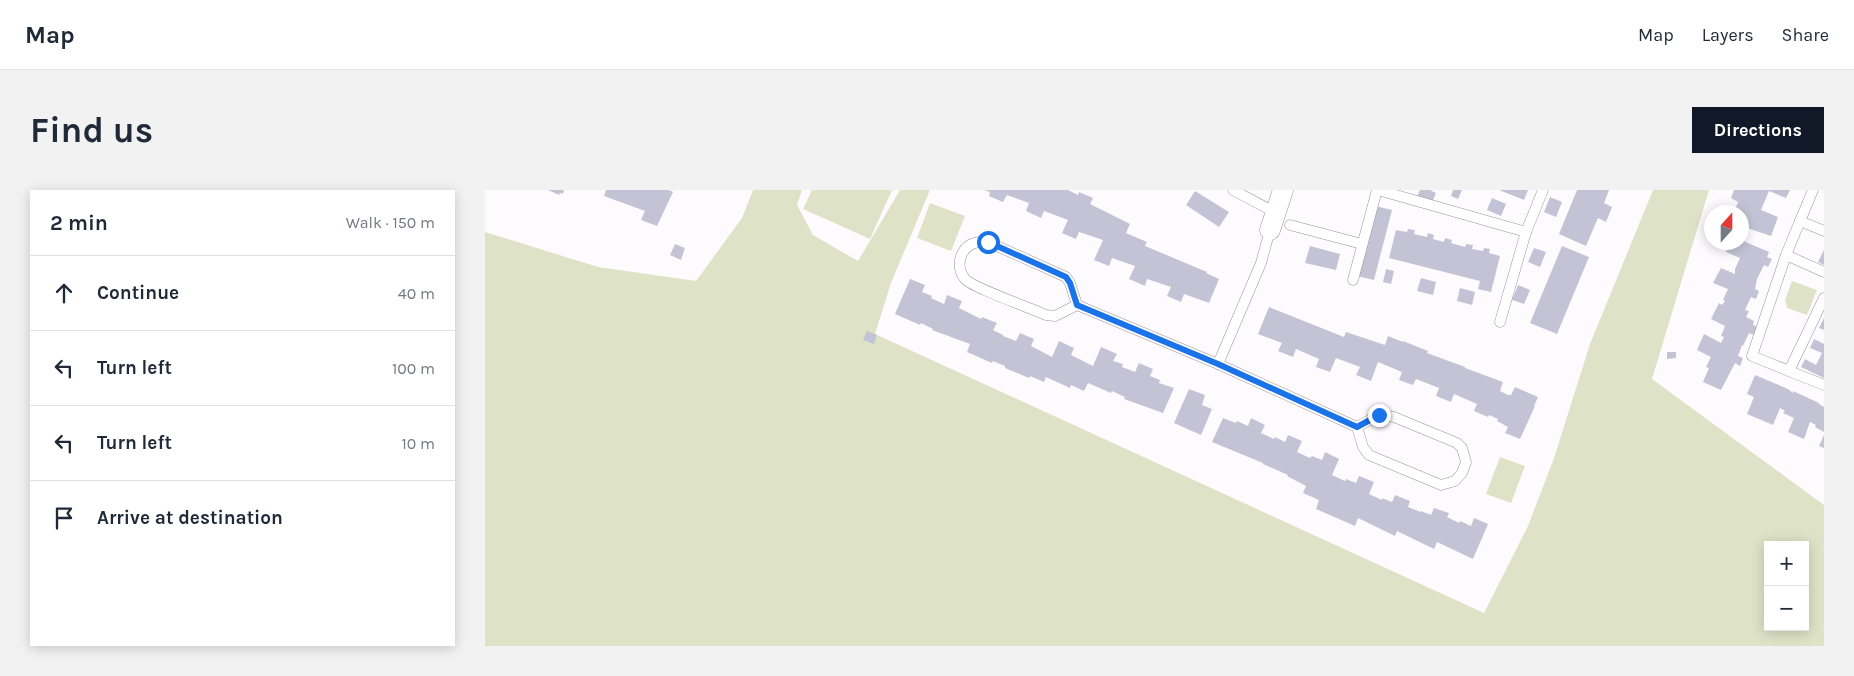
<!DOCTYPE html>
<html lang="en">
<head>
<meta charset="utf-8">
<style>
	body { margin:0; font-family:Karla,sans-serif; background:#f2f2f3; color:#1f2937 }
	.controls { position:absolute; right:15px; bottom:15px; display:grid; overflow:hidden; border-radius:0px; box-shadow:0 2px 12px #0003 }
	.controls button { width:45px; height:45px; display:grid; place-items:center; padding:0; border:0; border-bottom:1px solid #e0e1e3; background:#fff; color:#1f2937; font:25px sans-serif }
	.compass { position:absolute; left:1219px; top:15px; width:45px; height:45px; border-radius:50%; background:#fff; box-shadow:0 2px 12px #0003; rotate:21deg }
	.stop { position:absolute; width:15px; height:15px; margin:-11px; border:4px solid #1a73e8; border-radius:50%; background:#fff }
	.stop.end { background:#1a73e8; border-color:#fff; box-shadow:0 1px 5px #0008 }
	.list { margin:0; padding:0; list-style:none }
	h2 { display:flex; justify-content:space-between; align-items:center; height:65px; margin:0; padding:0 20px; font-size:21px }
	h2 small { font-size:16px; font-weight:400; color:#747a83 }
	.list li { display:grid; grid-template-columns:32px 1fr auto; gap:15px; align-items:center; box-sizing:border-box; height:75px; padding:0 20px; border-top:1px solid #e0e1e3 }
	.list b { display:block; font-size:19px; white-space:nowrap }
	.list em { font-size:16px; font-style:normal; color:#747a83 }
	.icon { flex:none; width:28px; height:28px; fill:none; stroke:currentColor; stroke-width:2; stroke-linecap:round; stroke-linejoin:round }
	.map { position:relative; flex:none; width:1339px; height:456px; overflow:hidden; border-radius:0px }
	header { display:flex; align-items:center; gap:30px; box-sizing:border-box; height:70px; padding:0 25px; background:#fff; border-bottom:1px solid #e0e1e3 }
	header strong { font-size:24px }
	nav { display:flex; gap:28px; margin-inline-start:auto; font-size:18px }
	.intro { display:flex; align-items:center; justify-content:space-between; box-sizing:border-box; height:120px; padding:0 30px }
	h1 { margin:0; font-size:35px }
	.button { padding:12px 22px; border-radius:0px; background:#111827; color:#fff; font-size:18px; font-weight:700 }
	main { display:flex; gap:30px; padding:0 30px }
	aside { flex:1; background:#fff; border-radius:0px; box-shadow:0 2px 12px #0003 }
	.map>svg:first-child { display:block }
</style>
</head>
<body>
<header>
<strong>Map</strong>
<nav><a>Map</a><a>Layers</a><a>Share</a></nav>
</header>
<div class="intro"><h1>Find us</h1><a class="button">Directions</a></div>
<main>
<aside>
<h2>2 min<small>Walk · 150 m</small></h2>
<ul class="list">
<li><svg class="icon" aria-label="ahead" viewBox="0 0 24 24"><path d="M12 20V5M6 11l6-6 6 6"/></svg><div><b>Continue</b></div><em>40 m</em></li>
<li><svg class="icon" aria-label="left" viewBox="0 0 24 24"><path d="M17 20v-9H6M10 6l-5 5 5 5"/></svg><div><b>Turn left</b></div><em>100 m</em></li>
<li><svg class="icon" aria-label="left" viewBox="0 0 24 24"><path d="M17 20v-9H6M10 6l-5 5 5 5"/></svg><div><b>Turn left</b></div><em>10 m</em></li>
<li><svg class="icon" aria-label="arrive" viewBox="0 0 24 24"><path d="M6 21V4h12l-3 4 3 4H6"/></svg><div><b>Arrive at destination</b></div></li>
</ul>
</aside>
<div class="map">
<svg width="1339" height="456" viewBox="0 0 1339 456">
	<rect width="100%" height="100%" fill="#fefbfe"/>
	<g fill="#dee3c7" fill-rule="evenodd">
		<path d="M268 0H317L312 15 328 45 373 71 415 0H445L406 93 390 144 999 423 1043 336 1069 268 1105 154 1168 0H1224L1167 189 1339 315V456H0V42L113 77 211 91 257 28ZM1283 355H1320V437H1283Z"/>
		<polygon points="327,0 407,0 385,49 318,19"/>
		<polygon points="445,13 480,26 466,61 432,48"/>
		<polygon points="1307,91 1332,100 1322,125 1302,118 1300,110"/>
		<polygon points="1015,267 1040,276 1026,313 1001,304"/>
	</g>
	<g fill="#c4c3d5">
		<polygon points="63,0 79,0 78,4 75,3 74,5"/>
		<polygon points="121,0 184,0 188,2 172,36 156,30 160,21 119,6"/>
		<polygon points="499,0 583,0 593,5 594,2 608,8 605,14 645,34 641,43 662,52 660,56 722,82 721,83 734,89 724,113 699,104 696,112 682,106 686,97 662,89 660,96 644,89 650,76 627,68 624,76 609,70 618,50 594,42 591,49 577,43 583,30 559,21 556,28 541,21 544,13 522,5 518,12 504,6 505,2"/>
		<polygon points="935,0 945,0 951,3 946,15 931,9"/>
		<polygon points="968,0 977,0 973,9 966,6"/>
		<polygon points="1014,0 1043,0 1039,10"/>
		<polygon points="1092,0 1124,0 1119,13 1127,17 1121,32 1113,28 1101,56 1074,44"/>
		<polygon points="1249,0 1305,0 1301,8 1284,1 1276,20 1293,27 1286,46 1256,36 1256,22 1249,22 1253,12 1246,8"/>
		<polygon points="710,1 744,22 734,37 701,15"/>
		<polygon points="1065,7 1077,12 1071,27 1059,22"/>
		<polygon points="1007,8 1021,14 1016,26 1002,20"/>
		<polygon points="890,16 907,20 889,90 872,86"/>
		<polygon points="923,39 930,40 929,44 942,47 943,43 949,45 948,49 959,52 960,48 967,50 966,53 980,57 981,54 988,55 987,59 998,61 999,58 1005,59 1004,63 1015,66 1006,102 993,99 995,91 904,68 911,40 922,42"/>
		<polygon points="1256,50 1284,62 1282,67 1287,69 1283,77 1279,75 1272,89 1270,99 1274,101 1271,109 1266,107 1260,120 1264,121 1261,127 1269,131 1268,135 1272,137 1269,145 1264,143 1258,156 1257,155 1253,166 1258,168 1255,176 1250,173 1236,200 1218,192 1224,178 1221,177 1226,167 1212,160 1219,144 1236,153 1239,147 1236,146 1240,136 1226,129 1234,113 1237,115 1240,111 1238,110 1243,99 1228,93 1236,78 1250,84 1250,79 1255,68 1241,62 1246,52 1256,52"/>
		<polygon points="190,54 200,58 196,70 185,65"/>
		<polygon points="825,56 855,64 851,80 820,73"/>
		<polygon points="1077,56 1104,67 1072,144 1045,133"/>
		<polygon points="1049,58 1061,62 1055,77 1043,72"/>
		<polygon points="1339,60 1339,75 1333,72"/>
		<polygon points="901,79 909,81 906,94 898,92"/>
		<polygon points="936,88 951,92 948,105 932,101"/>
		<polygon points="425,89 440,95 437,102 447,106 446,108 459,114 462,105 477,111 474,118 496,129 497,127 512,133 508,140 518,145 518,146 531,151 535,143 549,149 546,156 567,167 574,151 589,158 586,165 608,176 616,157 632,164 628,171 638,174 637,177 650,182 654,173 668,179 665,186 675,190 674,193 689,198 678,223 639,209 640,207 627,201 626,203 603,193 599,201 586,195 585,198 561,187 559,192 545,186 544,188 520,178 520,176 508,171 507,173 482,162 485,154 447,140 448,139 436,133 435,135 410,124"/>
		<polygon points="1033,95 1045,100 1039,114 1027,110"/>
		<polygon points="975,98 990,102 987,115 972,111"/>
		<polygon points="784,117 859,147 861,142 900,155 903,146 918,152 918,151 943,161 942,163 980,177 980,178 1018,192 1015,201 1023,205 1026,205 1030,197 1053,207 1049,216 1050,216 1035,249 1020,243 1023,237 1012,231 1013,229 1004,225 1003,227 989,221 992,214 969,204 966,212 951,206 954,198 931,189 928,195 914,190 917,182 893,172 886,191 871,185 875,177 851,168 845,182 831,177 834,169 811,159 808,167 793,161 797,153 773,144"/>
		<polygon points="1339,128 1339,140 1334,138"/>
		<polygon points="382,141 392,145 389,154 378,150"/>
		<polygon points="1329,149 1339,154 1339,188 1316,177 1320,169 1331,175 1337,163 1325,158"/>
		<polygon points="1182,162 1191,162 1191,168 1182,169"/>
		<polygon points="1270,185 1303,199 1308,203 1308,201 1334,213 1334,214 1339,217 1339,242 1330,237 1331,235 1325,232 1319,249 1303,242 1309,228 1298,223 1300,221 1295,218 1288,235 1262,224 1269,207 1262,204"/>
		<polygon points="704,199 720,205 717,215 727,219 716,245 689,233"/>
		<polygon points="738,228 751,233 752,231 763,236 766,228 780,235 776,243 789,249 790,247 800,252 803,245 817,251 812,262 825,268 827,266 837,270 840,262 854,269 847,285 860,291 861,289 871,293 874,286 889,292 884,304 897,310 897,308 907,312 910,305 925,311 923,317 936,322 936,321 946,325 949,318 964,323 962,327 974,333 975,331 986,336 989,328 1003,334 988,369 952,352 949,359 912,341 910,346 873,328 870,336 831,319 834,310 818,303 821,296 802,286 803,285 778,274 778,273 727,252"/>
		<polygon points="1339,245 1339,258 1334,256"/>
	</g>
	<g fill="none" stroke-linecap="round" stroke-linejoin="round">
		<g stroke="#9e919e" stroke-width="11">
			<g id="service">
				<polyline points="748,0 791,23"/>
				<polyline points="893,0 1041,42"/>
				<polyline points="1328,0 1315,31 1339,41"/>
				<polyline points="1315,31 1301,65 1267,166 1304,181 1339,108"/>
				<polyline points="805,35 877,54"/>
				<polyline points="1301,65 1339,82"/>
				<polyline points="868,90 892,0"/>
				<path d="M592 115 570 126 561 125C546 118 488 98 480 89 474 82 473 72 477 64 482 53 492 51 503 52L581 87 585 93 592 115 733 174 872 237 878 257 884 265 956 295 970 291 977 283 981 272 977 258 972 253 909 227 894 225 872 237"/>
				<polyline points="1015,132 1041,42 1058,0"/>
				<polyline points="733,174 776,73 785,40"/>
				<polyline points="1304,181 1339,195"/>
			</g>
		</g>
		<g stroke="#9e919e" stroke-width="21">
			<polyline id="minor" points="785,40 798,0"/>
		</g>
		<use href="#service" stroke="#fff" stroke-width="10"/>
		<use href="#minor" stroke="#fff" stroke-width="20"/>
	</g>
	<g fill="none" stroke-linecap="round" stroke-linejoin="round">
		<polyline stroke="#1a73e8" stroke-width="6" points="503,52 581,87 585,93 592,115 733,174 872,237 894,225"/>
	</g>
</svg>
<div class="controls">
<button>+</button>
<button>−</button>
</div>
<svg class="compass" viewBox="-18 -18 36 36"><path d="M0-13l5 13h-10z" fill="#e53935"/><path d="M0 13l5-13h-10z" fill="#747a83"/></svg>
<div class="stop" style="left:503px;top:52px"></div>
<div class="stop end" style="left:894px;top:225px"></div>
</div>
</main>
</body>
</html>
